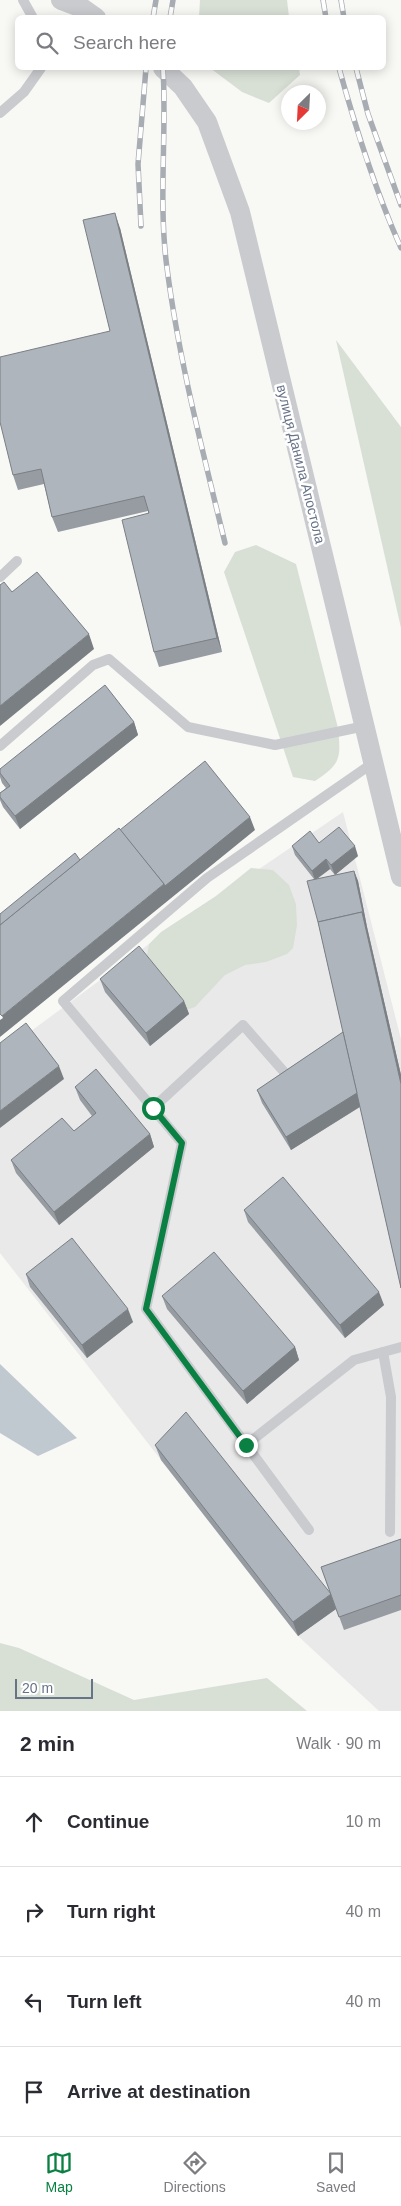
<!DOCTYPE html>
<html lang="en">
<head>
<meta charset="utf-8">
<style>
	body { margin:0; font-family:Helvetica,sans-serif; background:#f7f7f7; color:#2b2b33 }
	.compass { position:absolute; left:281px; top:85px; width:45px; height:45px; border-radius:50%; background:#fff; box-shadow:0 2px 12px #0003; rotate:204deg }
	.scale { position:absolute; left:15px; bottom:12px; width:78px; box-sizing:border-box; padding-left:5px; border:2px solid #677387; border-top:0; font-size:14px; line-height:18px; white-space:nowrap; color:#677387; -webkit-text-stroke:4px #fff; paint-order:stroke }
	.stop { position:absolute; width:15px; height:15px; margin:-11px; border:4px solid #0b8043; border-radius:50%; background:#fff }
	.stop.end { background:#0b8043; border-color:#fff; box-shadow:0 1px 5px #0008 }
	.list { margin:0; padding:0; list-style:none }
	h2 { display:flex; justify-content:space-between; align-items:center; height:65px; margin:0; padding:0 20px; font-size:21px }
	h2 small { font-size:16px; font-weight:400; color:#7c7c81 }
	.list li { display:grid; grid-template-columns:32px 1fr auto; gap:15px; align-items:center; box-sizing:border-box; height:90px; padding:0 20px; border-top:1px solid #e1e1e2 }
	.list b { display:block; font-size:19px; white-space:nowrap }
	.list em { font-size:16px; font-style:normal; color:#7c7c81 }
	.icon { flex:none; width:28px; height:28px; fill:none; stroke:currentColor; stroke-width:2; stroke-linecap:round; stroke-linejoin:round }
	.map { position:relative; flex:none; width:401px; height:1711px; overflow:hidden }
	.search { position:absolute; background:#fff; box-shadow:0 2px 12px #0003; left:15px; right:15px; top:15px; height:55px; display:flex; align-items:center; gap:12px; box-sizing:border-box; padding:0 18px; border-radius:8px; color:#7c7c81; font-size:19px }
	.sheet { height:425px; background:#fff }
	nav { display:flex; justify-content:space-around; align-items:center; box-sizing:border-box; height:70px; border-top:1px solid #e1e1e2; background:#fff; font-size:14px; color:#7c7c81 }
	nav a { display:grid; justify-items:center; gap:2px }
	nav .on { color:#0b8043 }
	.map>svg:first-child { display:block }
</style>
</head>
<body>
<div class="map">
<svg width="401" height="1711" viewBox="0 0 401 1711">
	<rect width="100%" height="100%" fill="#f8f8f5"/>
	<polygon fill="#e9e9e9" points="343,812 401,1039 401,1711 379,1711 298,1636 0,1253 0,1054 149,944"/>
	<g fill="#d8e0d6">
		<polygon points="200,0 287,0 289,17 199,17"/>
		<polygon points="210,68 299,68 300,75 269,103 242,92"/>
		<polygon points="336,340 401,427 401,628"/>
		<path d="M256 545 296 564 338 728C341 758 341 764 315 781L293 777 224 572 235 552Z"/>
		<polygon points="251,868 273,870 289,885 296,904 297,925 293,948 287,954 266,962 245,965 225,975 195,1007 174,1014 145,966 149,944 161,932 216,896"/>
		<polygon points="0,1643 19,1648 134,1700 267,1678 307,1711 0,1711"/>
	</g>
	<polygon fill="#c1c9d0" points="0,1364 77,1438 38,1456 0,1433"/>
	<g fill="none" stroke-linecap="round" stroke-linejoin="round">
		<g stroke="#c9cbcf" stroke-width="10">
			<polyline points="23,0 33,18"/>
			<polyline points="0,113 24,92 41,68"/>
			<polyline points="0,577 17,561"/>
			<polyline points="0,746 93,665 109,659 188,727 275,745 365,726"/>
			<polyline points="153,1108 243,1025 292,1081"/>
			<polyline points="383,1352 391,1397 390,1532"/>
			<polyline points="246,1445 354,1360 401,1347"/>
			<polyline points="309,1530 146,1309 182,1143 63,1001 207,878 373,763"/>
		</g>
		<g stroke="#c9cbcf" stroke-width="20">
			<polyline points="61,0 82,8 96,18"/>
			<polyline points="163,68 183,87 207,122 240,212 401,877"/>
		</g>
		<g stroke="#a8acb3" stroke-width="5.5">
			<g id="rail">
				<polyline points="323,0 326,18"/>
				<polyline points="341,0 344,18"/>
				<polyline points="153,18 156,0"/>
				<polyline points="170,18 173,0"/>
				<path d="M163 68C167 134 158 202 167 268 179 361 203 452 225 543"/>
				<path d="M339 68C356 129 375 190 401 248"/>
				<polyline points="356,68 368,114 401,205"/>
				<polyline points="141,226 138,164 146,68"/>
			</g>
		</g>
		<use href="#rail" stroke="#fff" stroke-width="4" stroke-dasharray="11" stroke-linecap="butt"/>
	</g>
	<g fill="#969ca2">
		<polygon points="120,228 222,652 159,667 154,652 148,511 58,532 52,517 44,484 18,490 13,475 110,331"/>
		<polygon points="134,722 138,735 20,829 3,807 0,800 0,793 6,788 2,783 0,777 0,769"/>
		<polygon points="319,843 358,856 335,875 330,869 317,879 354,871 358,881 367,927 401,1075 401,1288 360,1107 291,1150 262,1103 257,1090 343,1032 318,922 314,879 295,855 292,846"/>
		<polygon points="100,979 184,1001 189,1014 150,1046 105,992"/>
		<polygon points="75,1087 150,1134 154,1147 59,1225 16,1173 11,1160 74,1131 92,1116 80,1100"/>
		<polygon points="244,1210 384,1305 345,1338 248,1222"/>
		<polygon points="26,1274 133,1322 87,1358 30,1287"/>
		<polygon points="162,1296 295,1347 299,1360 247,1404 167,1309"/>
		<polygon points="155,1445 336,1609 298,1636 161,1460"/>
		<polygon points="401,1539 401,1610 344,1630 321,1567"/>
	</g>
	<g fill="#7a7f84">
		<polygon points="115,213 120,228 222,652 217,638"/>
		<polygon points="89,634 94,649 0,726 0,706"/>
		<polygon points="134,722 138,735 20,829 15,816"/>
		<polygon points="250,817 255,830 0,1037 0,1020 3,1018 2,1016 164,884"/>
		<polygon points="355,846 358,856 335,875 331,865"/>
		<polygon points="326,859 330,869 315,880 312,871"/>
		<polygon points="354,871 358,881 367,927 401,1075 401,1084 362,912"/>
		<polygon points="184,1001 189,1014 150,1046 146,1033"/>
		<polygon points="343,1032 361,1106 291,1150 286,1137"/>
		<polygon points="59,1066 64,1079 0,1128 0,1111"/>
		<polygon points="150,1134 154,1147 59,1225 54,1212"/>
		<polygon points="379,1292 384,1305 345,1338 340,1325"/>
		<polygon points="128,1309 133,1322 87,1358 82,1345"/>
		<polygon points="295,1347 299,1360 247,1404 243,1391"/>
		<polygon points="331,1594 336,1609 298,1636 293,1622"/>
	</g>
	<g fill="#aeb5bc" stroke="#7a7f84">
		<polygon points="115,213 217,638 154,652 122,520 149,513 144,496 52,517 41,469 13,475 0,422 0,357 110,331 83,220"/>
		<polygon points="37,572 89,634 0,706 0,585 4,582 12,592"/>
		<polygon points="105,685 134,722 15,816 0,797 0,793 10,786 0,773 0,769"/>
		<polygon points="205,761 250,817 165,886 164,884 120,830"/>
		<polygon points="339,827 355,846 331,865 326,859 312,871 292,846 310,831 319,843"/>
		<polygon points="119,828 164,884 2,1016 0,1014 0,925"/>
		<polygon points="75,853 80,860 0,925 0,914"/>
		<polygon points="354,871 364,917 362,912 318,922 307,881"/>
		<polygon points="362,912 401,1084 401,1288 318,922"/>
		<polygon points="139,946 184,1001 146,1033 100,979"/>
		<polygon points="26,1023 59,1066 0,1111 0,1043"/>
		<polygon points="343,1032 357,1093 286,1137 257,1090"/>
		<polygon points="96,1069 150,1134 54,1212 11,1160 62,1118 74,1131 96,1113 75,1087"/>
		<polygon points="283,1177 379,1292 340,1325 244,1210"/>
		<polygon points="72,1238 128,1309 82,1345 26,1274"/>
		<polygon points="214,1252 295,1347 243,1391 162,1296"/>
		<polygon points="186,1412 331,1594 293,1622 155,1445"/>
		<polygon points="401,1539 401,1595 339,1617 321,1567"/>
	</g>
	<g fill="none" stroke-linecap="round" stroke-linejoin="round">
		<polyline stroke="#0b8043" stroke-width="6" points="153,1108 182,1143 146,1309 246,1445"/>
	</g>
	<g text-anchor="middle" stroke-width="5" stroke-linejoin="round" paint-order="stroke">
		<g font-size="14" fill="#677387" stroke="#fff">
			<text transform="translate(301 464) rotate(76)" y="5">вулиця Данила Апостола</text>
		</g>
	</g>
</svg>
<svg class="compass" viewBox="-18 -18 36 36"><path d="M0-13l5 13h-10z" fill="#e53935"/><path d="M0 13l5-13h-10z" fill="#7c7c81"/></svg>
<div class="scale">20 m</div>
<div class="stop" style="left:153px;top:1108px"></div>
<div class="stop end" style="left:246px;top:1445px"></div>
<div class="search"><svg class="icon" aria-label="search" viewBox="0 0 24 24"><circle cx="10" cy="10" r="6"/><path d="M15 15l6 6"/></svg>Search here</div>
</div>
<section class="sheet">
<h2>2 min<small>Walk · 90 m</small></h2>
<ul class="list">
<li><svg class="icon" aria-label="ahead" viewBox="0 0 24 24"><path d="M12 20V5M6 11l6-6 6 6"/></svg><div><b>Continue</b></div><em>10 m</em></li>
<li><svg class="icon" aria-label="right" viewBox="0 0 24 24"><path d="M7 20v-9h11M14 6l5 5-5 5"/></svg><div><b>Turn right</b></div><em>40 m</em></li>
<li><svg class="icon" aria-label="left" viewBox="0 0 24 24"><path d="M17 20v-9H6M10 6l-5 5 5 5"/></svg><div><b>Turn left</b></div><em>40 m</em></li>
<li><svg class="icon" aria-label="arrive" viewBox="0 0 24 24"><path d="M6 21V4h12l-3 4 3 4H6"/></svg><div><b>Arrive at destination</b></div></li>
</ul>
</section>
<nav>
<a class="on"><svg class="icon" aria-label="map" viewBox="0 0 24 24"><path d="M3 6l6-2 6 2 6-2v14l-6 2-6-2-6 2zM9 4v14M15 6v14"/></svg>Map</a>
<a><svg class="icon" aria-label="directions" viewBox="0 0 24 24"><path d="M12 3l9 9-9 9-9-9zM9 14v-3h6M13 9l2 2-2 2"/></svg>Directions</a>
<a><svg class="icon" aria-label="saved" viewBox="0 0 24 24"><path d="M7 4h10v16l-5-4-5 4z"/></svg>Saved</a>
</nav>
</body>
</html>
